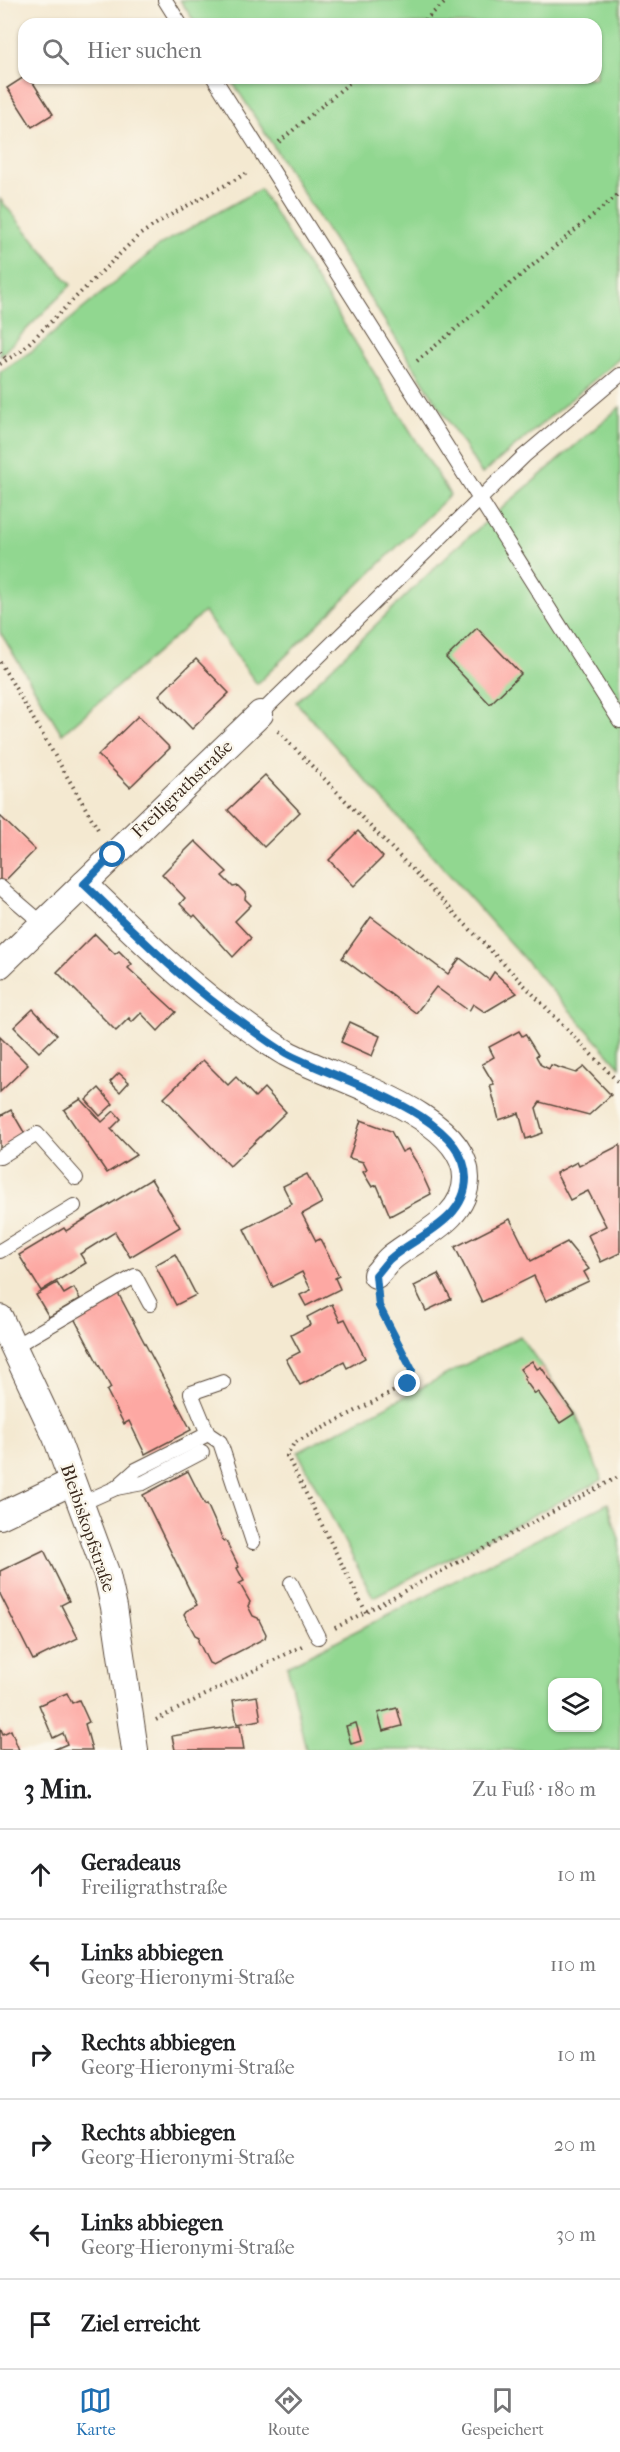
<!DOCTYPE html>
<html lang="de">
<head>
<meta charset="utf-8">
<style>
	body { margin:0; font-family:"IM FELL French Canon",serif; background:#f6f6f6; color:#202124 }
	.controls { position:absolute; right:18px; bottom:18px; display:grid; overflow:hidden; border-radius:12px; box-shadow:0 2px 4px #0004 }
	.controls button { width:54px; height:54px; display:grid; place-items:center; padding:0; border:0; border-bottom:2px solid #e0e0e0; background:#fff; color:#202124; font:30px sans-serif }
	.stop { position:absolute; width:18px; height:18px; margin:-14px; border:4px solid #1f6fb2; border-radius:50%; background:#fff }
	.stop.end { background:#1f6fb2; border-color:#fff; box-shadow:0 2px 6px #0008 }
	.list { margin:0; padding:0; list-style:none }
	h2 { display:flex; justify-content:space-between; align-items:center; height:78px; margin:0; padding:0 24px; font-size:26px }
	h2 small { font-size:20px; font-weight:400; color:#757577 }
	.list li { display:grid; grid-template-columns:39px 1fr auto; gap:18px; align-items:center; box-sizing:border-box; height:90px; padding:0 24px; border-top:2px solid #e0e0e0 }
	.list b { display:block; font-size:22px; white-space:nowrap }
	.list p { margin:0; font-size:20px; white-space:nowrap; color:#757577 }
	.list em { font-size:20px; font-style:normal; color:#757577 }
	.icon { flex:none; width:33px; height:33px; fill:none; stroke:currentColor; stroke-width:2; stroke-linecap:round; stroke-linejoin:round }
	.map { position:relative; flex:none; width:620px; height:1750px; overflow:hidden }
	.search { position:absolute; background:#fff; box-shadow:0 2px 4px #0004; left:18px; right:18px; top:18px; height:66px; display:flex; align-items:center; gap:15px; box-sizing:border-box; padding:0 21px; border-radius:18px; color:#757577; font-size:22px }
	.sheet { height:618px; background:#fff }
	nav { display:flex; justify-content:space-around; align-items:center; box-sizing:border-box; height:84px; border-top:2px solid #e0e0e0; background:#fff; font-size:16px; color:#757577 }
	nav a { display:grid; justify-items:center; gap:3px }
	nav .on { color:#1f6fb2 }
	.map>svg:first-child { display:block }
</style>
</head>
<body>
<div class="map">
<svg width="620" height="1750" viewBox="0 0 620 1750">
	<rect width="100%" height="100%" fill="#fbf7ec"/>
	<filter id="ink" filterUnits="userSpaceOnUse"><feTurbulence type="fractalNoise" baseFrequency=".0167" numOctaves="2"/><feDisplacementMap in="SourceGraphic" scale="12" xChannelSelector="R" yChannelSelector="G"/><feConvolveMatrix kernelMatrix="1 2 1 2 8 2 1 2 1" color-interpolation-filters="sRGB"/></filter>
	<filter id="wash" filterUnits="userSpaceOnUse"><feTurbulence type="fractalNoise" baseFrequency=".008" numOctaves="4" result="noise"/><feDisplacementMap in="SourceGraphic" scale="24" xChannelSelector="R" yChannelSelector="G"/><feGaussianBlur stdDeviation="1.35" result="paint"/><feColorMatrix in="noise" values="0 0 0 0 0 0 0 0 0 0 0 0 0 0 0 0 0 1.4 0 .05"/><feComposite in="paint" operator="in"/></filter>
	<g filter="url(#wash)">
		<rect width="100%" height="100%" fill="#f4e9d1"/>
		<g fill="#91d790" stroke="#668057" stroke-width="1.5" fill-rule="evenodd">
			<polygon points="180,0 620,0 620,358 482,474 230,78 596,78 596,24 196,24"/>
			<polygon points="260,189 450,495 257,684 204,612 62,734 0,632 0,372 32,351 161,244"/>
			<polygon points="0,199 71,285 0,356"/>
			<polygon points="620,407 620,1067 296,702 452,551"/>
			<polygon points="520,1336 576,1414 602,1480 373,1597 298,1452"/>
			<path d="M608 1503 620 1543V1750H306L287 1666ZM552 1682H598V1728H552Z"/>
		</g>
		<g id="blocks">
			<g fill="#fda8a3">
				<polygon points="24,77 30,78 53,114 32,127 7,88"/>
				<polygon points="477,628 521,674 490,704 446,658"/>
				<polygon points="196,659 229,693 192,729 159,695"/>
				<polygon points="138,716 170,748 130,787 98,755"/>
				<polygon points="265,775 300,812 264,847 228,810"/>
				<polygon points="0,816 35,850 0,886"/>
				<polygon points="358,831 383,857 354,886 329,860"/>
				<polygon points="195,841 227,872 222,876 233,887 238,886 246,894 245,899 251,905 235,921 251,938 233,957 195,915 193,917 180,904 185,898 162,874"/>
				<polygon points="371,917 448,974 460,958 489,980 494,972 517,993 485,1012 473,1004 469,1011 436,987 416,1013 342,958"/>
				<polygon points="95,934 115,954 119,951 132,964 128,968 176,1012 158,1031 141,1013 132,1022 129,1018 116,1031 57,972"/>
				<polygon points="33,1009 57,1035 39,1052 14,1027"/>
				<polygon points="350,1022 380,1036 372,1056 341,1042"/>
				<polygon points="519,1031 522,1036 525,1034 538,1055 536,1056 541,1065 549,1069 551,1065 576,1073 584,1067 611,1095 589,1115 540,1102 536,1108 543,1133 526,1139 519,1113 499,1120 490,1085 494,1084 482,1064 494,1057 489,1047"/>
				<polygon points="0,1037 28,1065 0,1092"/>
				<polygon points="203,1060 228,1085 236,1077 255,1097 264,1088 286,1112 230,1166 164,1098"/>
				<polygon points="119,1073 129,1082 120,1092 110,1082"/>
				<polygon points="99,1088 113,1104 100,1116 86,1100"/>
				<polygon points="81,1099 102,1122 114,1111 121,1119 111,1129 136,1155 107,1173 64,1110"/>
				<polygon points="11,1110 25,1134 0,1149 0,1116"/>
				<polygon points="361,1120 391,1131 402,1152 408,1149 417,1163 431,1194 390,1216 377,1185 372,1187 363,1172 367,1170 363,1162 349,1158"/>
				<polygon points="620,1145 620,1253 601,1262 588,1235 606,1226 588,1191 570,1200 556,1173 577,1162 579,1166"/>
				<polygon points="307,1174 322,1203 302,1214 316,1241 320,1239 330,1258 339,1276 335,1278 340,1289 306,1306 300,1295 311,1290 302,1272 273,1287 244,1229 292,1204 283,1186"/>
				<polygon points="151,1179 180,1227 130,1257 115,1232 80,1254 86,1263 41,1291 19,1255 64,1228 66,1231"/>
				<polygon points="510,1219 531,1261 567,1242 589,1269 584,1272 589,1281 546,1301 534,1276 482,1302 455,1247"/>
				<polygon points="175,1254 196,1295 176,1305 155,1265"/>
				<polygon points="438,1274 451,1299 426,1311 414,1286"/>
				<polygon points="57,1283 64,1294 74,1288 80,1299 49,1317 36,1295"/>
				<polygon points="118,1293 191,1430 145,1454 129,1421 124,1424 107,1391 111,1388 73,1316"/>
				<polygon points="332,1304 340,1321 345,1319 365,1358 347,1368 344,1362 300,1385 286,1359 300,1352 291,1335 310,1325 307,1317"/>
				<polygon points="532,1361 537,1369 541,1367 574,1414 560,1423 538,1392 535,1394 524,1379 526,1377 520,1369"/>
				<polygon points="188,1471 205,1505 207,1504 224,1542 226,1541 239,1567 237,1568 244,1581 238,1584 241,1586 250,1602 248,1606 253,1616 258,1618 266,1634 265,1638 213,1665 209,1663 198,1641 199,1637 195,1635 184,1614 186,1611 197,1605 143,1495"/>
				<polygon points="44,1550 69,1601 61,1605 78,1638 33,1660 0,1594 0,1571"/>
				<polygon points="67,1693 72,1703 79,1700 89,1722 85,1724 92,1750 53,1750 67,1744 63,1733 53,1738 39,1705"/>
				<polygon points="257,1696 261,1720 237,1724 233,1700"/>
				<polygon points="397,1708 402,1726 383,1731 378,1713"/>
				<polygon points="356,1723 361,1741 351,1744 346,1726"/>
				<polygon points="240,1725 244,1750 175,1750 172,1736"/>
				<polygon points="0,1727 3,1734 11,1730 19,1750 0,1750"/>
			</g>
		</g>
	</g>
	<g filter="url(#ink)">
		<use href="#blocks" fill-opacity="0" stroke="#574739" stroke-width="1.5"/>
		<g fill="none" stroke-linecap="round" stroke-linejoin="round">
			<g stroke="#574739" stroke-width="16">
				<g id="service">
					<polyline points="165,0 180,24"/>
					<polyline points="214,78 620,721"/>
					<polyline points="260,714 524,456 620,375"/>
					<polyline points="0,887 43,924"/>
					<polyline points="0,1157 37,1134 76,1178"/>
					<polyline points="0,1251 74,1206"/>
					<polyline points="13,1347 135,1276 150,1304"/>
					<polyline points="223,1382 191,1393 208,1434 220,1442 253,1542"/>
					<polyline points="116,1488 143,1483 202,1452"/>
					<polyline points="80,1504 116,1488 136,1470 208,1434"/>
					<polyline points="291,1583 318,1637"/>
				</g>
			</g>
			<g stroke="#574739" stroke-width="28">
				<g id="minor">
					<path d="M84 884C135 932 184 983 241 1022 256 1033 271 1044 286 1053 332 1079 466 1113 466 1178 466 1220 417 1236 391 1258 385 1263 381 1270 376 1275"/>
					<polyline points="0,965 260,714"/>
					<polyline points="0,1318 56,1437 107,1575 114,1607 135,1750"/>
					<polyline points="0,1516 72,1482"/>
				</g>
			</g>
			<g stroke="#574739" stroke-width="4" stroke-dasharray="1.5 4.5" stroke-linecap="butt">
				<polyline points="420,24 448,0"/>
				<polyline points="279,142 355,78"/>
				<polyline points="0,352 7,360"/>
				<polyline points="417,361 620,193"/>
				<polyline points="0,364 21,351 138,236 165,218 249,172"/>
				<polyline points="0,662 99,831"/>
				<polyline points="278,731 620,1084"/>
				<polyline points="366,1612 287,1456 294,1443 408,1384 412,1370 379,1306 378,1300"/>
				<polyline points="335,1628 620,1476"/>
				<polyline points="156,1720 302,1646"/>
			</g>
			<use href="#service" stroke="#fff" stroke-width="14"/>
			<use href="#minor" stroke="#fff" stroke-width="26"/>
		</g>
	</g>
	<g fill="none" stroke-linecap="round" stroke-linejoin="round" filter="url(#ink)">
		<path stroke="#1f6fb2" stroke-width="8" d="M113 855 84 884C135 932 184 983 241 1022 256 1033 271 1044 286 1053 332 1079 465 1112 466 1178 466 1220 417 1236 391 1258 385 1263 381 1270 376 1275L379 1306 412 1370 408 1384"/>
	</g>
	<g text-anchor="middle" stroke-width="5" stroke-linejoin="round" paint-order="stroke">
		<g font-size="18" fill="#3b2a1e" stroke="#fbf7ec">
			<text transform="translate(182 789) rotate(-44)" y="6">Freiligrathstraße</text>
			<text transform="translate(88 1528) rotate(71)" y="6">Bleibiskopfstraße</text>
		</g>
	</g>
</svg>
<div class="controls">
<button><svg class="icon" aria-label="layers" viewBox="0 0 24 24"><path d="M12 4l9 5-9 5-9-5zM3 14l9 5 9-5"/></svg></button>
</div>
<div class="stop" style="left:113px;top:855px"></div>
<div class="stop end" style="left:408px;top:1384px"></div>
<div class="search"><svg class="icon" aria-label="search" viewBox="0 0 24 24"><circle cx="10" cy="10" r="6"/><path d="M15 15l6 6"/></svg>Hier suchen</div>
</div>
<section class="sheet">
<h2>3 Min.<small>Zu Fuß · 180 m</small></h2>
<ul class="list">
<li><svg class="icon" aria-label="ahead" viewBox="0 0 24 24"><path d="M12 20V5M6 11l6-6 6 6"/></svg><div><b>Geradeaus</b><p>Freiligrathstraße</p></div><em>10 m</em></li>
<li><svg class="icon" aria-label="left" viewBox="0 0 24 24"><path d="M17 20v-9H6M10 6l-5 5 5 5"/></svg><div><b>Links abbiegen</b><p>Georg-Hieronymi-Straße</p></div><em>110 m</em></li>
<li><svg class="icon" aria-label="right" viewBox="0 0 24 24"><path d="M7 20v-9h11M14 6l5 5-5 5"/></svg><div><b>Rechts abbiegen</b><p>Georg-Hieronymi-Straße</p></div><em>10 m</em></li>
<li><svg class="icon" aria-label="right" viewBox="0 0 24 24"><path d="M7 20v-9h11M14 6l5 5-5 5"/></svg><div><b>Rechts abbiegen</b><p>Georg-Hieronymi-Straße</p></div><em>20 m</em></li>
<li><svg class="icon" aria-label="left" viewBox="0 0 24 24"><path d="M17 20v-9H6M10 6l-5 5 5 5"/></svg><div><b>Links abbiegen</b><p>Georg-Hieronymi-Straße</p></div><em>30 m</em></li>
<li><svg class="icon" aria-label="arrive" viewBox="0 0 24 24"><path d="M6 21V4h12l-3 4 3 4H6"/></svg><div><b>Ziel erreicht</b></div></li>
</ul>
</section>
<nav>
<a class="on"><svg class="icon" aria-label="map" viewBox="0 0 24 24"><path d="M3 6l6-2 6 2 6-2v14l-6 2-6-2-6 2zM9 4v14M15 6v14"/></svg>Karte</a>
<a><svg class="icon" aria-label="directions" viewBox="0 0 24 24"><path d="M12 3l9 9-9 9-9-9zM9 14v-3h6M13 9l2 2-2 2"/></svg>Route</a>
<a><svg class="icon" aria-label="saved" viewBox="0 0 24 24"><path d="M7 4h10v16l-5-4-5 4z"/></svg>Gespeichert</a>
</nav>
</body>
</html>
